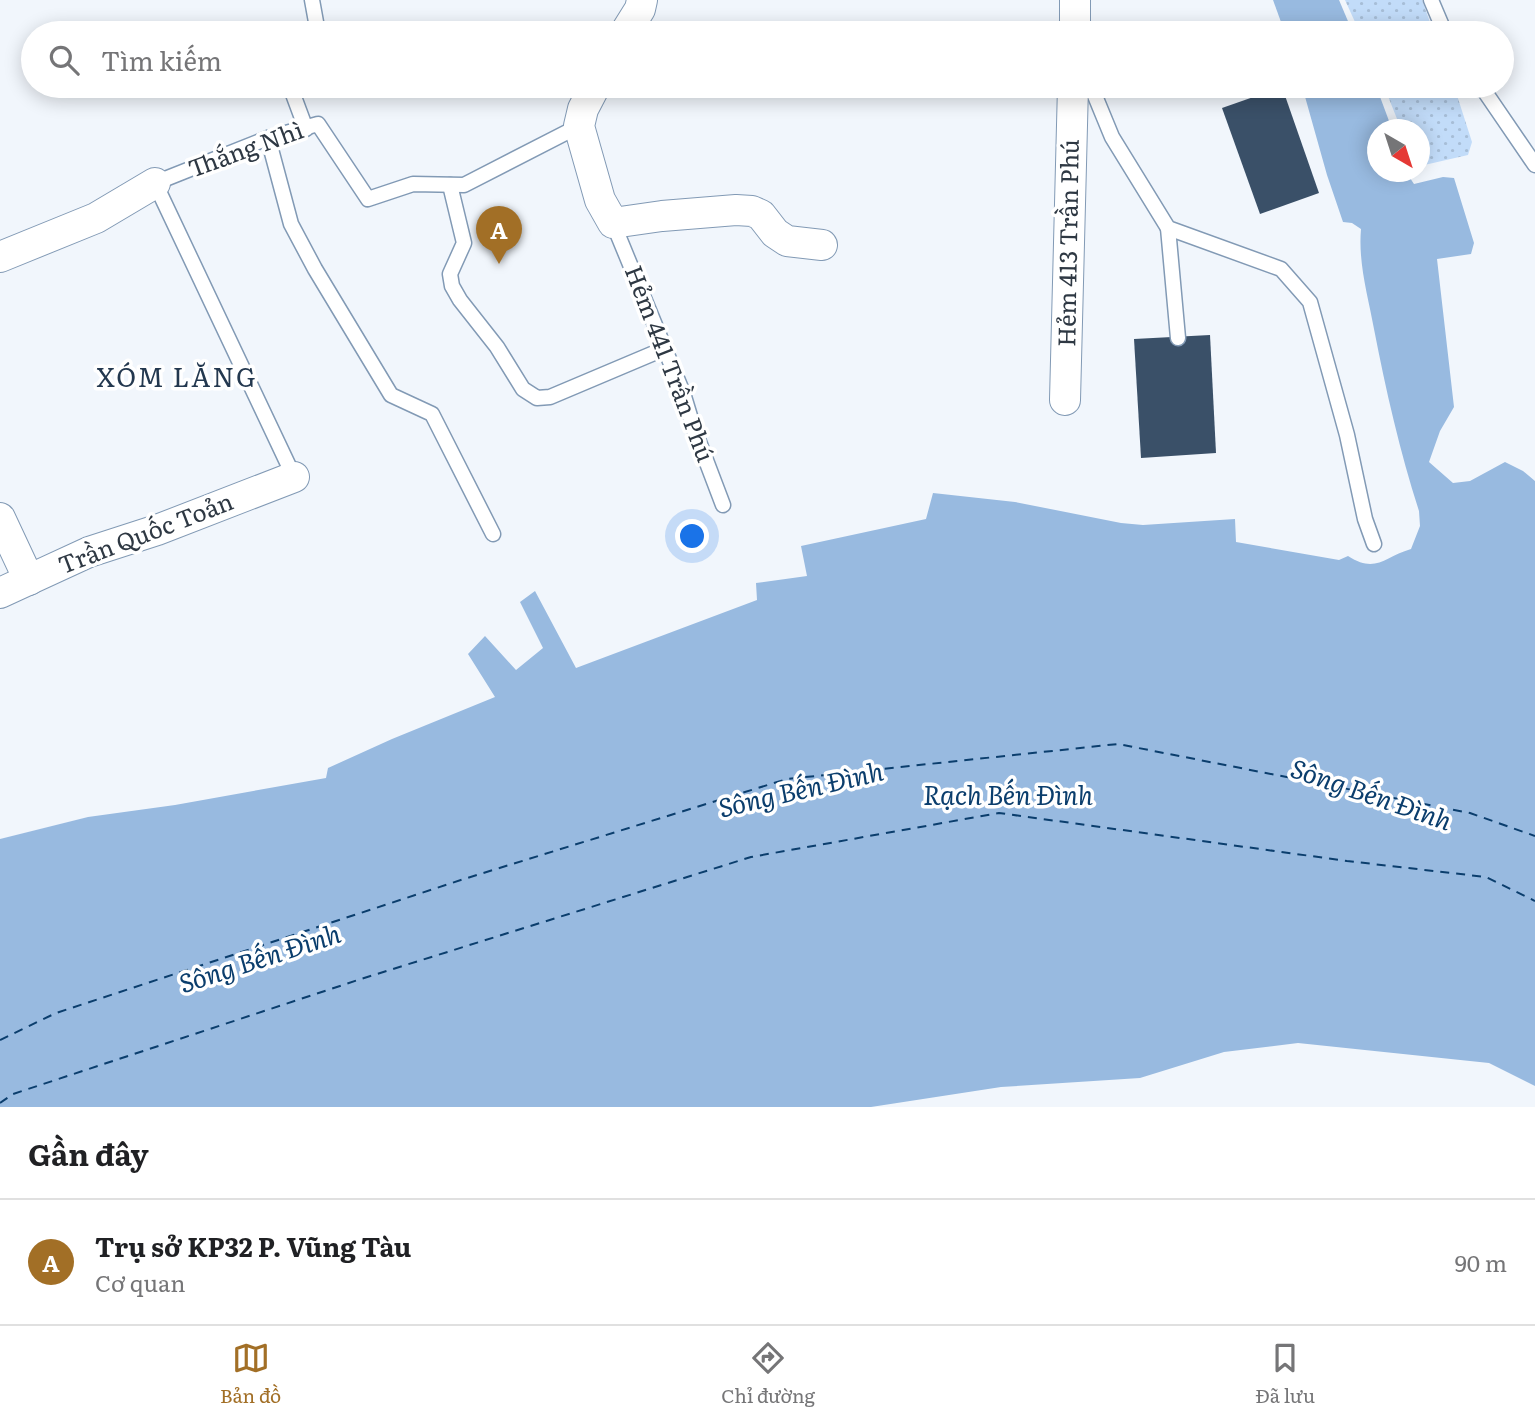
<!DOCTYPE html>
<html lang="vi">
<head>
<meta charset="utf-8">
<style>
	body { margin:0; font-family:Literata,serif; background:#f6f6f6; color:#202124 }
	.compass { position:absolute; left:1367px; top:119px; width:63px; height:63px; border-radius:50%; background:#fff; box-shadow:0 4px 18px #0003; rotate:141deg }
	.you { position:absolute; left:693px; top:537px; width:24px; height:24px; margin:-18px; border:5px solid #fff; border-radius:50%; background:#1a73e8; box-shadow:0 0 0 10px #1a73e833 }
	.badge { display:grid; place-items:center; width:46px; height:46px; border-radius:50%; background:#a26f26; color:#fff; font-size:23px; font-weight:700 }
	.pin { position:absolute; translate:-50% -58px; filter:drop-shadow(0 2px 4px #0008) }
	.pin::after { content:''; position:absolute; top:37px; width:24px; height:21px; background:inherit; clip-path:polygon(0 0,100% 0,50% 100%) }
	.list { margin:0; padding:0; list-style:none }
	h2 { display:flex; justify-content:space-between; align-items:center; height:91px; margin:0; padding:0 28px; font-size:30px }
	h2 small { font-size:23px; font-weight:400; color:#757577 }
	.list li { display:grid; grid-template-columns:46px 1fr auto; gap:21px; align-items:center; box-sizing:border-box; height:126px; padding:0 28px; border-top:2px solid #e0e0e0 }
	.list b { display:block; font-size:26px; white-space:nowrap }
	.list p { margin:0; font-size:23px; white-space:nowrap; color:#757577 }
	.list em { font-size:23px; font-style:normal; color:#757577 }
	.icon { flex:none; width:38px; height:38px; fill:none; stroke:currentColor; stroke-width:2; stroke-linecap:round; stroke-linejoin:round }
	.map { position:relative; flex:none; width:1535px; height:1107px; overflow:hidden }
	.search { position:absolute; background:#fff; box-shadow:0 4px 18px #0003; left:21px; right:21px; top:21px; height:77px; display:flex; align-items:center; gap:18px; box-sizing:border-box; padding:0 24px; border-radius:38px; color:#757577; font-size:26px }
	.sheet { height:217px; background:#fff }
	nav { display:flex; justify-content:space-around; align-items:center; box-sizing:border-box; height:98px; border-top:2px solid #e0e0e0; background:#fff; font-size:19px; color:#757577 }
	nav a { display:grid; justify-items:center; gap:4px }
	nav .on { color:#a26f26 }
	.map>svg:first-child { display:block }
</style>
</head>
<body>
<div class="map">
<svg width="1535" height="1107" viewBox="0 0 1535 1107">
	<defs>
		<pattern id="green-dots" width="8" height="8" patternUnits="userSpaceOnUse" patternTransform="scale(1.75)"><rect width="8" height="8" fill="#c2dcf9"/><path d="M2 2h.1M6 6h.1" fill="none" stroke="#a7bed7" stroke-width="1.8" stroke-linecap="round"/></pattern>
	</defs>
	<rect width="100%" height="100%" fill="#f1f6fc"/>
	<g fill="url(#green-dots)">
		<polygon points="1345,0 1422,0 1434,33 1360,33"/>
		<polygon points="1384,86 1454,86 1472,142 1468,155 1420,166 1420,130 1401,129"/>
	</g>
	<g fill="#98bae0">
		<polygon points="1273,0 1339,0 1353,33 1285,33"/>
		<path d="M1302 86H1376L1392 129 1378 130V172H1406L1414 184 1443 177 1454 178 1474 243 1471 254 1437 259 1454 407 1440 431 1429 462 1453 483 1470 481 1505 462 1523 471 1535 481V1086L1489 1063 1298 1043 1224 1052 1140 1078 1001 1087 871 1107H0V839L88 817 175 805 326 778 328 768 392 739 495 697 468 654 485 636 516 670 543 648 520 602 535 591 576 668 757 600 756 583 807 576 801 546 926 519 933 493 1015 502 1121 523 1143 525 1235 519 1236 542 1339 560 1348 556C1376 574 1384 557 1411 549L1420 526 1419 511C1400 452 1386 391 1374 329 1368 296 1358 263 1361 229L1352 223 1343 222 1327 175Z"/>
	</g>
	<g fill="none" stroke-linecap="round" stroke-linejoin="round">
		<g stroke="#0b3e6d" stroke-width="2" stroke-dasharray="9 7" stroke-linecap="butt">
			<polyline points="0,1040 56,1013 464,879 787,779 1118,744 1470,813 1535,836"/>
			<polyline points="0,1103 13,1094 361,979 751,857 999,813 1347,861 1486,877 1535,901"/>
		</g>
	</g>
	<g fill="#3a5068">
		<polygon points="1282,87 1319,193 1260,214 1222,108"/>
		<polygon points="1210,335 1216,453 1141,458 1134,339"/>
	</g>
	<g fill="none" stroke-linecap="round" stroke-linejoin="round">
		<g stroke="#829ab5" stroke-width="17">
			<g id="service">
				<polyline points="312,0 318,33"/>
				<polyline points="1431,0 1445,33"/>
				<polyline points="290,86 306,129"/>
				<polyline points="1091,86 1112,137 1168,228 1281,269 1310,302 1347,435 1365,519 1374,544"/>
				<polyline points="1481,86 1535,165"/>
				<polyline points="268,138 291,224 315,269 391,395 432,414 493,534"/>
				<polyline points="450,185 464,243 450,274 452,286 460,300 497,347 523,389 537,398 550,397 666,348"/>
				<polyline points="613,223 683,393 693,426 723,505"/>
				<polyline points="1168,228 1178,338"/>
				<polyline points="294,477 155,183 268,138 318,124 368,199 413,184 464,185 579,126"/>
			</g>
		</g>
		<g stroke="#829ab5" stroke-width="32">
			<g id="minor">
				<polyline points="625,33 640,9 642,0"/>
				<polyline points="1075,33 1075,0"/>
				<polyline points="595,86 583,109 579,126 600,200 613,223 662,216 736,210 752,211 761,215 775,233 787,241 822,245"/>
				<polyline points="0,257 96,218 155,183"/>
				<polyline points="1065,400 1073,86"/>
				<polyline points="0,518 29,580"/>
				<polyline points="0,593 89,552 157,530 294,477"/>
			</g>
		</g>
		<use href="#service" stroke="#fff" stroke-width="14"/>
		<use href="#minor" stroke="#fff" stroke-width="30"/>
	</g>
	<g text-anchor="middle" stroke-width="7" stroke-linejoin="round" paint-order="stroke">
		<g font-size="24" fill="#2e3843" stroke="#fff">
			<text transform="translate(246 150) rotate(-20)" y="8">Thắng Nhì</text>
			<text transform="translate(1069 243) rotate(-89)" y="8">Hẻm 413 Trần Phú</text>
			<text transform="translate(669 364) rotate(69)" y="8">Hẻm 441 Trần Phú</text>
			<text transform="translate(146 534) rotate(-21)" y="8">Trần Quốc Toản</text>
		</g>
		<g font-size="26" letter-spacing="2" fill="#23384f" stroke="#fff">
			<text x="177" y="387">XÓM LĂNG</text>
		</g>
		<g font-size="26" font-style="italic" fill="#0b3e6d" stroke="#fff">
			<text transform="translate(801 790) rotate(-13)" y="9">Sông Bến Đình</text>
			<text transform="translate(1371 795) rotate(19)" y="9">Sông Bến Đình</text>
			<text x="1008" y="805">Rạch Bến Đình</text>
			<text transform="translate(260 959) rotate(-18)" y="9">Sông Bến Đình</text>
		</g>
	</g>
</svg>
<svg class="compass" viewBox="-18 -18 36 36"><path d="M0-13l5 13h-10z" fill="#e53935"/><path d="M0 13l5-13h-10z" fill="#757577"/></svg>
<div class="you"></div>
<div class="pin badge" style="left:499px;top:264px">A</div>
<div class="search"><svg class="icon" aria-label="search" viewBox="0 0 24 24"><circle cx="10" cy="10" r="6"/><path d="M15 15l6 6"/></svg>Tìm kiếm</div>
</div>
<section class="sheet">
<h2>Gần đây<small></small></h2>
<ul class="list">
<li><span class="badge">A</span><div><b>Trụ sở KP32 P. Vũng Tàu</b><p>Cơ quan</p></div><em>90 m</em></li>
</ul>
</section>
<nav>
<a class="on"><svg class="icon" aria-label="map" viewBox="0 0 24 24"><path d="M3 6l6-2 6 2 6-2v14l-6 2-6-2-6 2zM9 4v14M15 6v14"/></svg>Bản đồ</a>
<a><svg class="icon" aria-label="directions" viewBox="0 0 24 24"><path d="M12 3l9 9-9 9-9-9zM9 14v-3h6M13 9l2 2-2 2"/></svg>Chỉ đường</a>
<a><svg class="icon" aria-label="saved" viewBox="0 0 24 24"><path d="M7 4h10v16l-5-4-5 4z"/></svg>Đã lưu</a>
</nav>
</body>
</html>
